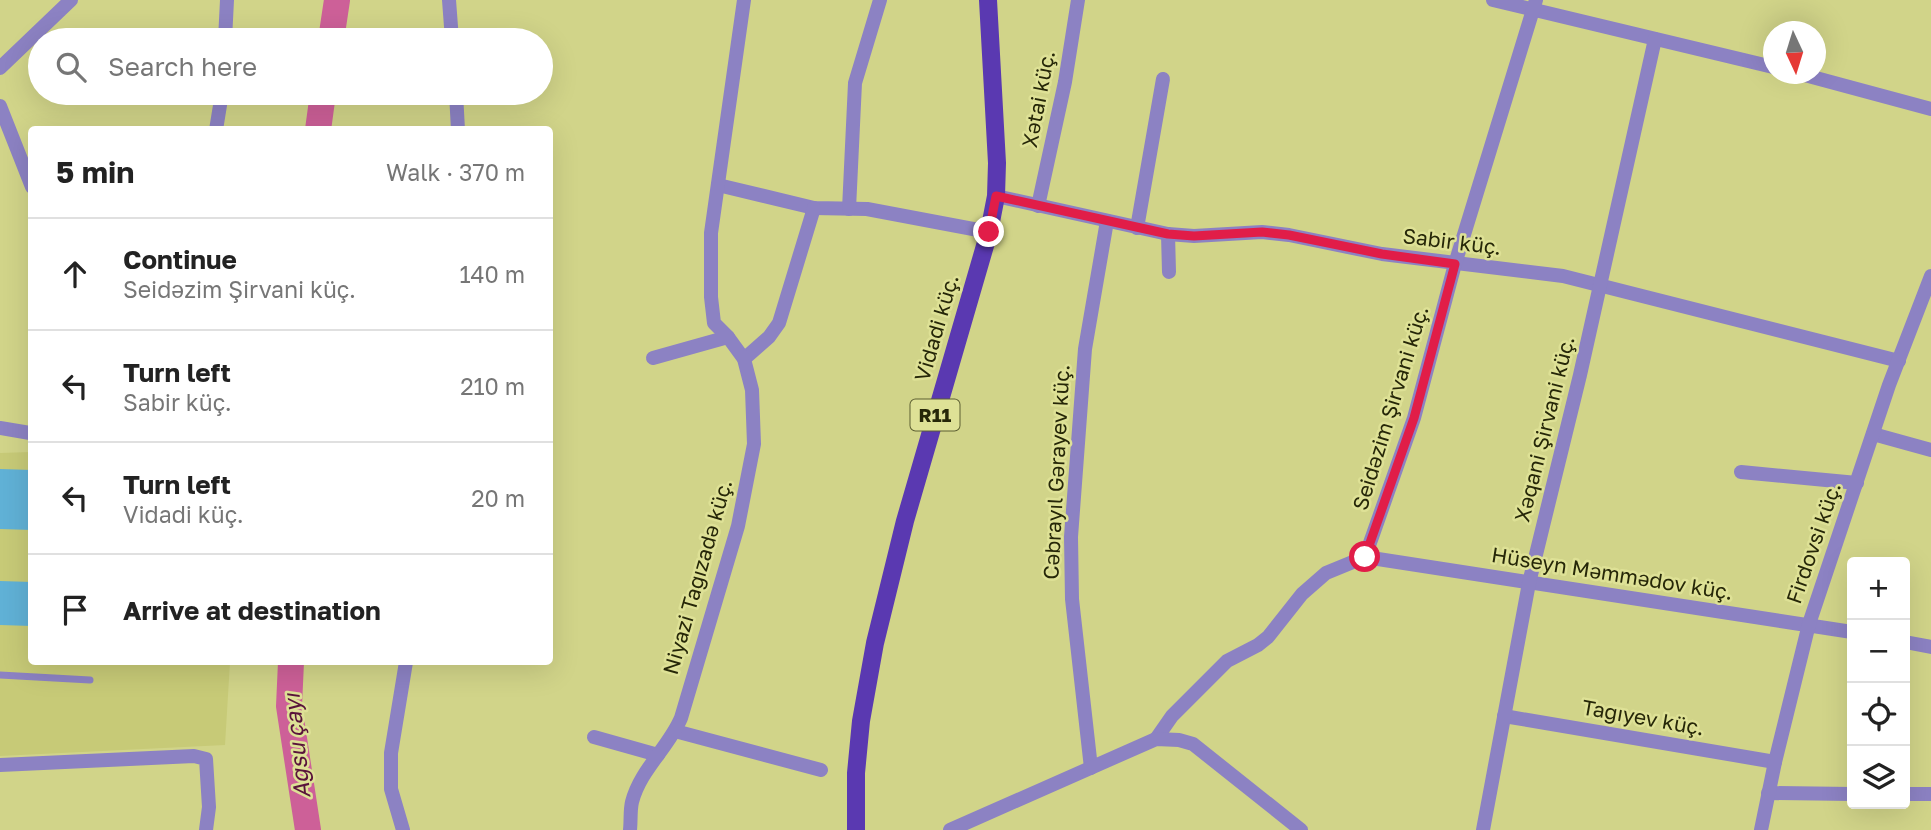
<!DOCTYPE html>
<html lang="en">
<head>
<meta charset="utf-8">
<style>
	body { margin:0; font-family:"Golos Text",sans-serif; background:#f2f2f2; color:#222 }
	.controls { position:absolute; right:21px; bottom:21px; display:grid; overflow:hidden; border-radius:7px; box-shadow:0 7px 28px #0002 }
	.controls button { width:63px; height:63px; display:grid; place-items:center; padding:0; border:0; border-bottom:2px solid #e0e0e0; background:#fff; color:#222; font:35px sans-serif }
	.compass { position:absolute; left:1763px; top:21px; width:63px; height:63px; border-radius:50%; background:#fff; box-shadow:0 7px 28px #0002; rotate:176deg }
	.stop { position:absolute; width:21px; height:21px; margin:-16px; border:5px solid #e11d48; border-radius:50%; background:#fff }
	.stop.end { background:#e11d48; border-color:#fff; box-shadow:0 2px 7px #0008 }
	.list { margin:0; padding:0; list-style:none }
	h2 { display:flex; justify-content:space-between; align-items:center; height:91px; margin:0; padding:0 28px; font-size:30px }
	h2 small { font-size:23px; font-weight:400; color:#767676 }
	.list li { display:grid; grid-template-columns:46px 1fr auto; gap:21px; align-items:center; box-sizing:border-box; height:112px; padding:0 28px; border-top:2px solid #e0e0e0 }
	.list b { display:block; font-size:26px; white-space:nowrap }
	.list p { margin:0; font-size:23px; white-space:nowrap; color:#767676 }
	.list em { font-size:23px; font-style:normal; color:#767676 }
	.icon { flex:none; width:38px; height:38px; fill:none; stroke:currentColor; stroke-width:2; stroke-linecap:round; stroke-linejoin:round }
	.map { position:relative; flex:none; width:1931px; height:830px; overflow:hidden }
	.search { position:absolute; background:#fff; box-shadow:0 7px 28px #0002; left:28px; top:28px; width:525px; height:77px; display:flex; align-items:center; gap:18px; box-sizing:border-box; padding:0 24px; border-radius:38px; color:#767676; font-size:26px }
	.panel { position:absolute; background:#fff; box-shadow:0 7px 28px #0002; left:28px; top:126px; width:525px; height:539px; border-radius:7px }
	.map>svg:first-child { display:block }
</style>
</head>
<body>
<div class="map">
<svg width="1931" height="830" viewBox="0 0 1931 830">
	<rect width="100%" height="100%" fill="#d1d489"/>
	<polygon fill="#c7ca77" points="31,452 32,662 230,662 225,745 0,756 0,453"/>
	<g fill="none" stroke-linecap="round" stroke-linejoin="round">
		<g stroke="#cd6098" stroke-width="26">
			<polyline points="331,40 337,0"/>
			<polyline points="318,130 323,93"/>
			<polyline points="291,662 289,706 308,830"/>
		</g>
	</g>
	<g fill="#60b1d6">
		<polygon points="0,469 32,470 32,530 0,529"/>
		<polygon points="0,581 32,582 32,626 0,625"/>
	</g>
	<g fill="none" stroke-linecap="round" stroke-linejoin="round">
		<polyline stroke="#8c82c3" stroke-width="7" points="0,675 90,680"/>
		<g stroke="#8c82c3" stroke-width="14">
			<polyline points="449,0 452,40"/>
			<polyline points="1493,0 1773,67"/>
			<polyline points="225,40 227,0"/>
			<polyline points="0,68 71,0"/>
			<polyline points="1801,74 1931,109"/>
			<polyline points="456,93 458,130"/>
			<polyline points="0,106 32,187"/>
			<polyline points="216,130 222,93"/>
			<polyline points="718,185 814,208 867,209 989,232"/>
			<polyline points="996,196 1168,234 1194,236 1262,232 1289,235 1382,254 1563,276 1899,361"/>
			<polyline points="1038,206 1065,82 1078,0"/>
			<polyline points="849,209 855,83 880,0"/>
			<polyline points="1137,228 1163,79"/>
			<polyline points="1168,234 1169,272"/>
			<polyline points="653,358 728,337"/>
			<polyline points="744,359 769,337 779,323 814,208"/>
			<polyline points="0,428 30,433"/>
			<polyline points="1873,434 1931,450"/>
			<polyline points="1741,472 1857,483"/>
			<polyline points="1365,557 1852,632"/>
			<polyline points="1905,642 1931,647"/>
			<polyline points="1504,716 1775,762"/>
			<polyline points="675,731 821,770"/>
			<polyline points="594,737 658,755"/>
			<polyline points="1156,739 1172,716 1227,661 1258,645 1268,637 1302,594 1326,573 1365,557 1414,418 1455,264 1536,0"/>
			<polyline points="0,765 194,756 206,759 209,807 206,830"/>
			<polyline points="1091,768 1072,599 1071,537 1085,349 1107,221"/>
			<polyline points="1768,793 1852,794"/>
			<polyline points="1905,794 1931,794"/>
			<polyline points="403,830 391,789 391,753 406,662"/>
			<path d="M630 830C631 821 630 810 632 802 640 770 669 747 681 718L738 526 754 444 752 390 744 359 728 337 714 323 711 297V233L744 0"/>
			<polyline points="950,830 1156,739 1179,740 1193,744 1301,830"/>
			<polyline points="1483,830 1529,583 1580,375 1655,39"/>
			<polyline points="1761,830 1775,762 1809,624 1889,385 1931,276"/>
		</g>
		<polyline stroke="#5a39b1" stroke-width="18" points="856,830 856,773 861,721 875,643 905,521 989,232 996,196 997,163 988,0"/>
	</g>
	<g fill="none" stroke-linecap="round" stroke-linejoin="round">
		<polyline stroke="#e11d48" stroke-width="9" points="989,232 996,196 1168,234 1194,236 1262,232 1289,235 1382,254 1455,264 1414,418 1365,557"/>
	</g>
	<g text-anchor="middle" stroke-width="5" stroke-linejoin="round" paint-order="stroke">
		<rect fill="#dee196" stroke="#5d5f33" stroke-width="2" x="910.5" y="399.5" width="49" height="31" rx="5"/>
		<g font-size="19" font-weight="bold" fill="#262708">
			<text x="935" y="422">R11</text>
		</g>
		<g font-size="21" fill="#262708" stroke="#dee196">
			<text transform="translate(1039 99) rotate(-79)" y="7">Xətai küç.</text>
			<text transform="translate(1452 242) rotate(7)" y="7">Sabir küç.</text>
			<text transform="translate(937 328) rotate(-74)" y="7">Vidadi küç.</text>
			<text transform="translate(1391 408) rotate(-73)" y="7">Seidəzim Şirvani küç.</text>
			<text transform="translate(1545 429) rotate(-76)" y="7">Xəqani Şirvani küç.</text>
			<text transform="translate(1057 472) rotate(-87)" y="7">Cəbrayıl Gərayev küç.</text>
			<text transform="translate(1814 543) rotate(-71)" y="7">Firdovsi küç.</text>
			<text transform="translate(1612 574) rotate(9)" y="7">Hüseyn Məmmədov küç.</text>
			<text transform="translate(698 577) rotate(-74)" y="7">Niyazi Tağızadə küç.</text>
			<text transform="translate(1643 718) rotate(10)" y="7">Tağıyev küç.</text>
		</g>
		<g font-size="23" font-style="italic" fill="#59133b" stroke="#dee196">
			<text transform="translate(297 746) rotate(-96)" y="8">Ağsu çayı</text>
		</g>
	</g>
</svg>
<div class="controls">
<button>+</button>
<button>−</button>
<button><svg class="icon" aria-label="locate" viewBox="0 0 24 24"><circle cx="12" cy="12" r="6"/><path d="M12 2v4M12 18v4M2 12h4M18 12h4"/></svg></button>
<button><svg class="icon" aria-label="layers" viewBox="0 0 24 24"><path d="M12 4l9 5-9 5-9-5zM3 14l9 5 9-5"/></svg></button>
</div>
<svg class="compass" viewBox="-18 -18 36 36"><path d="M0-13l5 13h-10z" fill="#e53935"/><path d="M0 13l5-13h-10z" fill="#767676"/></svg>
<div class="stop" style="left:1365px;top:557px"></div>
<div class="stop end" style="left:989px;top:232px"></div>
<div class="search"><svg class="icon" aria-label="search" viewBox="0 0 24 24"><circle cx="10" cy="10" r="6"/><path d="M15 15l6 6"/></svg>Search here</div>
<section class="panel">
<h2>5 min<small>Walk · 370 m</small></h2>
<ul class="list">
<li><svg class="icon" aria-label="ahead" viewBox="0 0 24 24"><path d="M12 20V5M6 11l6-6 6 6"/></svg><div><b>Continue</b><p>Seidəzim Şirvani küç.</p></div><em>140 m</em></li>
<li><svg class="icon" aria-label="left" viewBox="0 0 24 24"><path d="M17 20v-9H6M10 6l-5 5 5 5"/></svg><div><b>Turn left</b><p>Sabir küç.</p></div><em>210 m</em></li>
<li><svg class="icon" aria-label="left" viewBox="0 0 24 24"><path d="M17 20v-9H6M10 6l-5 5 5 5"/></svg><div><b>Turn left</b><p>Vidadi küç.</p></div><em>20 m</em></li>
<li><svg class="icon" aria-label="arrive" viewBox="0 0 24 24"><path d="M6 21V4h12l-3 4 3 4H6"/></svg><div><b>Arrive at destination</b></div></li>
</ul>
</section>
</div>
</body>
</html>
